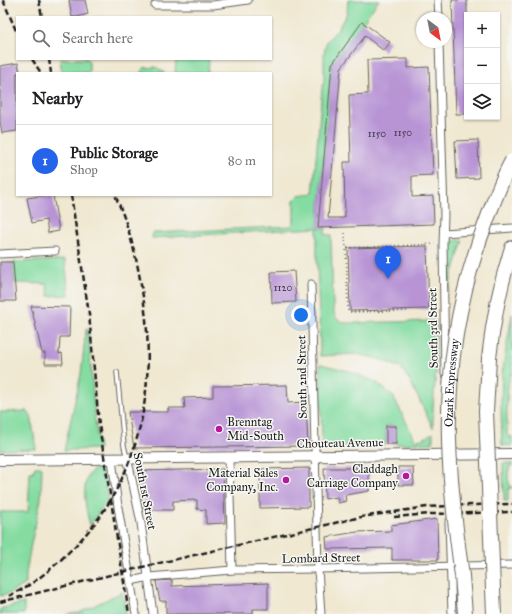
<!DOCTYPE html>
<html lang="en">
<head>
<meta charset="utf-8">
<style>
	body { margin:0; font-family:"IM FELL Great Primer",serif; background:#f6f6f6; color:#202124 }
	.controls { position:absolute; right:12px; top:12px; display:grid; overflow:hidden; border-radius:0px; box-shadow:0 1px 3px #0004 }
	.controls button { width:36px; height:36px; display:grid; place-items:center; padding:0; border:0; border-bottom:1px solid #e0e0e0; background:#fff; color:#202124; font:20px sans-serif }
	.compass { position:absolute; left:416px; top:12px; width:36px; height:36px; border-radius:50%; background:#fff; box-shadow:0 1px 3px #0004; rotate:148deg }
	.you { position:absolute; left:301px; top:315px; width:14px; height:14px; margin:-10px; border:3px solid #fff; border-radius:50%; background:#1a73e8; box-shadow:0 0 0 6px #1a73e833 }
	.badge { display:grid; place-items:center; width:26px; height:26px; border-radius:50%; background:#2563eb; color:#fff; font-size:13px; font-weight:700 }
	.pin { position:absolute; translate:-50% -33px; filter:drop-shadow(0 1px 2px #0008) }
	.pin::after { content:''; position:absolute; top:21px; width:14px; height:12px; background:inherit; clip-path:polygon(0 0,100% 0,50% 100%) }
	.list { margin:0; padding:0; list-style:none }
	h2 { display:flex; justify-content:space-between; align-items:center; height:52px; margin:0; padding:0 16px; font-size:17px }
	h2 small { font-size:13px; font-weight:400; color:#757577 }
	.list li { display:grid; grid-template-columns:26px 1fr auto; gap:12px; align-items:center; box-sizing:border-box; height:72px; padding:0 16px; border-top:1px solid #e0e0e0 }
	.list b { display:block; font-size:15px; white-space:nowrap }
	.list p { margin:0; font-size:13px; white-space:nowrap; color:#757577 }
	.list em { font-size:13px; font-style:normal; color:#757577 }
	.icon { flex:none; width:22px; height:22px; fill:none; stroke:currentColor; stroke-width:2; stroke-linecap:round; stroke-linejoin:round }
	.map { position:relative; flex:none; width:512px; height:614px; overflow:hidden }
	.search { position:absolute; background:#fff; box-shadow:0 1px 3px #0004; left:16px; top:16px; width:256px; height:44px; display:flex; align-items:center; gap:10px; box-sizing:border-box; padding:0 14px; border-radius:0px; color:#757577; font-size:15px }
	.panel { position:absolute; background:#fff; box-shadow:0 1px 3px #0004; left:16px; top:72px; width:256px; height:124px; border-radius:0px }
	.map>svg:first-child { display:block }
</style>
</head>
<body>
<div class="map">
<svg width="512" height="614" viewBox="0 0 512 614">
	<rect width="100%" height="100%" fill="#f6f6f2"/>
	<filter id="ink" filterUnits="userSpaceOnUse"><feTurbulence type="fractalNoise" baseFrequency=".025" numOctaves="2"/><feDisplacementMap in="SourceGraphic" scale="8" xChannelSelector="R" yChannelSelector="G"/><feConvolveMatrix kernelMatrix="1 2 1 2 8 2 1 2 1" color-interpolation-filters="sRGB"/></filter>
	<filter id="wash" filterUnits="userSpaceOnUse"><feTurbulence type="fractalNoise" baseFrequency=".012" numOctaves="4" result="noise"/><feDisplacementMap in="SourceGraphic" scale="16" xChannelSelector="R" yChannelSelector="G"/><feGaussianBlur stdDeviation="0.9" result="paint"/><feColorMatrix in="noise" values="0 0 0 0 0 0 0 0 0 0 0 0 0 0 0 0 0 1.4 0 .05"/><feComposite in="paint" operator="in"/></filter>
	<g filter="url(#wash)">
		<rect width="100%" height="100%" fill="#f0e8d1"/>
		<g fill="#84dca1" stroke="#507c5e">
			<path d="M348 0H379L332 64 318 228H326L325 233 327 235H331L333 305C334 316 335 320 345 323L436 321V371L433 407V428L410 381 401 368 382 360 357 354 320 356C320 313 316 271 317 228L152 238 153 233 292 226 294 221V200L298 196 313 194 322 88 324 82V53L327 41 338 29 347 13Z"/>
			<polygon points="60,59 87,59 89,62 89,73 62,73"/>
			<polygon points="176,59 209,59 208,73 175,73"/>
			<polygon points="156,67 165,73 140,73 144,68"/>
			<polygon points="463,240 452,276 448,293 448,243 450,241"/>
			<polygon points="65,260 69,295 49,296 47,284 15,283 13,262"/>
			<path d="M512 314V375H510C506 394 507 414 507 434L509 438 512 436V446L502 445 501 405 502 374Z"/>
			<polygon points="86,329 88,329 95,420 99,449 71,450 64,451 81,374"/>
			<polygon points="320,364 349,371 376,382 393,396 415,440 423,439 433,433 433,443 396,444 396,426 386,426 386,444 326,447 322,446"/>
			<polygon points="27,411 31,415 36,449 0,450 0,412"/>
			<polygon points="503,463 512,463 512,466 509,466 509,471 508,472 508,480 509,482 510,487 512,487 512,488 508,489 508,501 504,501"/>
			<path d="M102 466 108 500 90 525C86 511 80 484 91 472 93 470 99 468 102 466Z"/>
			<polygon points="35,467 42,467 41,499 31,544 26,574 26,584 8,594 0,596 0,512 28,512 30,472 33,472"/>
			<polygon points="122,592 126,614 67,614 79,613"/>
			<polygon points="24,603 24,614 0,614 0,609"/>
		</g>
		<g id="blocks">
			<g fill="#b894d5">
				<polygon points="69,0 85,0 88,14 77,17 72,17"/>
				<polygon points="452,0 467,0 467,114 456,114"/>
				<polygon points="362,22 390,42 384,51 365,36 341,68 328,218 344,218 345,217 344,162 351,162 349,95 368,94 367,60 408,59 408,68 429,67 433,175 412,176 412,197 433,196 434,224 318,228 332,64"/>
				<polygon points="18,63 20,73 17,73 17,131 2,133 0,122 0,66"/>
				<polygon points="478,140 479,178 457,179 455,141"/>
				<polygon points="47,195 53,195 59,231 48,233 46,220 32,223 27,198"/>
				<polygon points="427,246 429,309 350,311 348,248"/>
				<polygon points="0,262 13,262 16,301 0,301"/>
				<polygon points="294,271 296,302 272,303 271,272"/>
				<polygon points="31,306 70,307 69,337 60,337 59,354 62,353 63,364 45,364 45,353 42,353"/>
				<polygon points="287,385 288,403 306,402 308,446 134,448 128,412 168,412 168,408 185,408 184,398 213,397 213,386"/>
				<rect x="386" y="426" width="10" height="18"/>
				<polygon points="398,467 413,467 414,485 398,485"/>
				<polygon points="309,468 309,507 260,508 260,469"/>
				<polygon points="324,468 369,468 369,491 345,495 346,501 338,503 337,497 325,499"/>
				<polygon points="223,469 225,523 206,524 206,510 197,509 197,500 173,501 173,510 144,510 139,479 138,471"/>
				<polygon points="437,519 438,560 392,560 392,548 327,549 326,537 357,532 391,531 391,525"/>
				<polygon points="172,580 172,586 268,583 268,609 253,609 253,614 166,614 166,601 160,601 157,587 156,581"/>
			</g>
		</g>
	</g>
	<g filter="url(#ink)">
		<use href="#blocks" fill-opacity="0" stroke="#66635b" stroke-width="1"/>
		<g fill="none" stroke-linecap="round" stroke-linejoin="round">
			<g stroke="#66635b" stroke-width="5.5">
				<polyline id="lane" points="117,372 124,446 127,458"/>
			</g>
			<g stroke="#66635b" stroke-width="9">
				<g id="street">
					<polyline points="438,0 439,18"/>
					<polyline points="155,5 213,5 248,0"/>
					<polyline points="439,42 444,215 443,244 445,374"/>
					<polyline points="444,233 512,228"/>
					<polyline points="0,254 55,251"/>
					<polyline points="311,284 318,569 321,614"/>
					<polyline points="229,458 232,570"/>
					<polyline points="112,459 118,507 136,614"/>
					<polyline points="127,459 130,470 141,523 153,614"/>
					<polyline points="449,522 452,614"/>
					<polyline points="131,581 149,577 232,570 318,569 512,565"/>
				</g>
			</g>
			<g stroke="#66635b" stroke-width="12">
				<polyline id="secondary" points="0,460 512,454"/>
			</g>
			<g stroke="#66635b" stroke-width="16">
				<g id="highway">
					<path d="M489 358C493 321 500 284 512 248"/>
					<polyline points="462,576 465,614"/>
				</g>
			</g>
			<g stroke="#66635b" stroke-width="1.5" stroke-dasharray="1 3" stroke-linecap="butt">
				<polyline points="345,233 346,248"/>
				<polyline points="409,309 409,311 348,312 346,248 435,244"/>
			</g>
			<use href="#lane" stroke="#fff" stroke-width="3.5"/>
			<use href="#street" stroke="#fff" stroke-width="7"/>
			<use href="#secondary" stroke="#fff" stroke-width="10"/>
			<use href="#highway" stroke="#fff" stroke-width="14"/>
			<g stroke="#1c1c1c" stroke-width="2.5" stroke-dasharray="6 3" stroke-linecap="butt">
				<polyline points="3,0 17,33"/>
				<polyline points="39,0 42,17"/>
				<polyline points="32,59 41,73"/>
				<polyline points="49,59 51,73"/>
				<polyline points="71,195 89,314 99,425 129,614"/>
				<polyline points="394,517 431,514 512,512"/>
				<path d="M9 596C33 585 53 568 72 549 143 479 159 381 141 285 136 254 128 224 115 195"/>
				<polyline points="0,602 155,564 361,517 427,507 471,505 512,504"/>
			</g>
			<g stroke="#66635b" stroke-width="16" stroke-linecap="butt">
				<g id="highway-bridge">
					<polyline points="489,358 488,378 486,411 494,614"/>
					<path id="s1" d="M462 576C456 531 450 485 449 440 447 362 460 289 488 217 495 198 502 179 512 161"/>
				</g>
			</g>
			<use href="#highway-bridge" stroke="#fff" stroke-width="14"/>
		</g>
	</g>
	<g fill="#b5179e" stroke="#f6f6f2" stroke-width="1.5">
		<circle cx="219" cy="429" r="4"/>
		<circle cx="406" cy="476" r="4"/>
		<circle cx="286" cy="480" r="4"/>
	</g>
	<g text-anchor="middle" stroke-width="3" stroke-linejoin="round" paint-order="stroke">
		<g font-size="10" fill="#433a4a">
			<text x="403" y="136">1150</text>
			<text x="377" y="137">1150</text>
			<text x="283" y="291">1120</text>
		</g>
		<g font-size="12" fill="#1c1c1c" stroke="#f6f6f2">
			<text transform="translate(433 328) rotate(-91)" y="4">South 3rd Street</text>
			<text transform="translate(302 377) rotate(-91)" y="4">South 2nd Street</text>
			<text dy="4" stroke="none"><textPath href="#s1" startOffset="194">Ozark Expressway</textPath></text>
			<text transform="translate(340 443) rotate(-1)" y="4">Chouteau Avenue</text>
			<text transform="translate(145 491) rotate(79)" y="4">South 1st Street</text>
			<text transform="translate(321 558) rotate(-1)" y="4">Lombard Street</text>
		</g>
		<g font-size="12" fill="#1c1c1c" stroke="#f6f6f2" text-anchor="end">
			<text x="227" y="426" text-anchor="start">Brenntag<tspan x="227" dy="14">Mid-South</tspan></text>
			<text x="398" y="473">Claddagh<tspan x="398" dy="14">Carriage Company</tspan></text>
			<text x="278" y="477">Material Sales<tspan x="278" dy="14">Company, Inc.</tspan></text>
		</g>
	</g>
</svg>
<div class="controls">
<button>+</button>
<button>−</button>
<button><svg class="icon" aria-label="layers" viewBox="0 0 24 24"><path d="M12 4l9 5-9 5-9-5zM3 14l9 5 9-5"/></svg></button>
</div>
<svg class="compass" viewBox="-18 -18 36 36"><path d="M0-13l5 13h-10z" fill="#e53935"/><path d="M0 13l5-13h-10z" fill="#757577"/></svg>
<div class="you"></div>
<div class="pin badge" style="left:388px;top:279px">1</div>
<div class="search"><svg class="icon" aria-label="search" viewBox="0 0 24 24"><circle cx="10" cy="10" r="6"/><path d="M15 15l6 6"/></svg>Search here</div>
<section class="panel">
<h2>Nearby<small></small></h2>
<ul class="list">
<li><span class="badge">1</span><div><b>Public Storage</b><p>Shop</p></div><em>80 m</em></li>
</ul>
</section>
</div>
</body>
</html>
